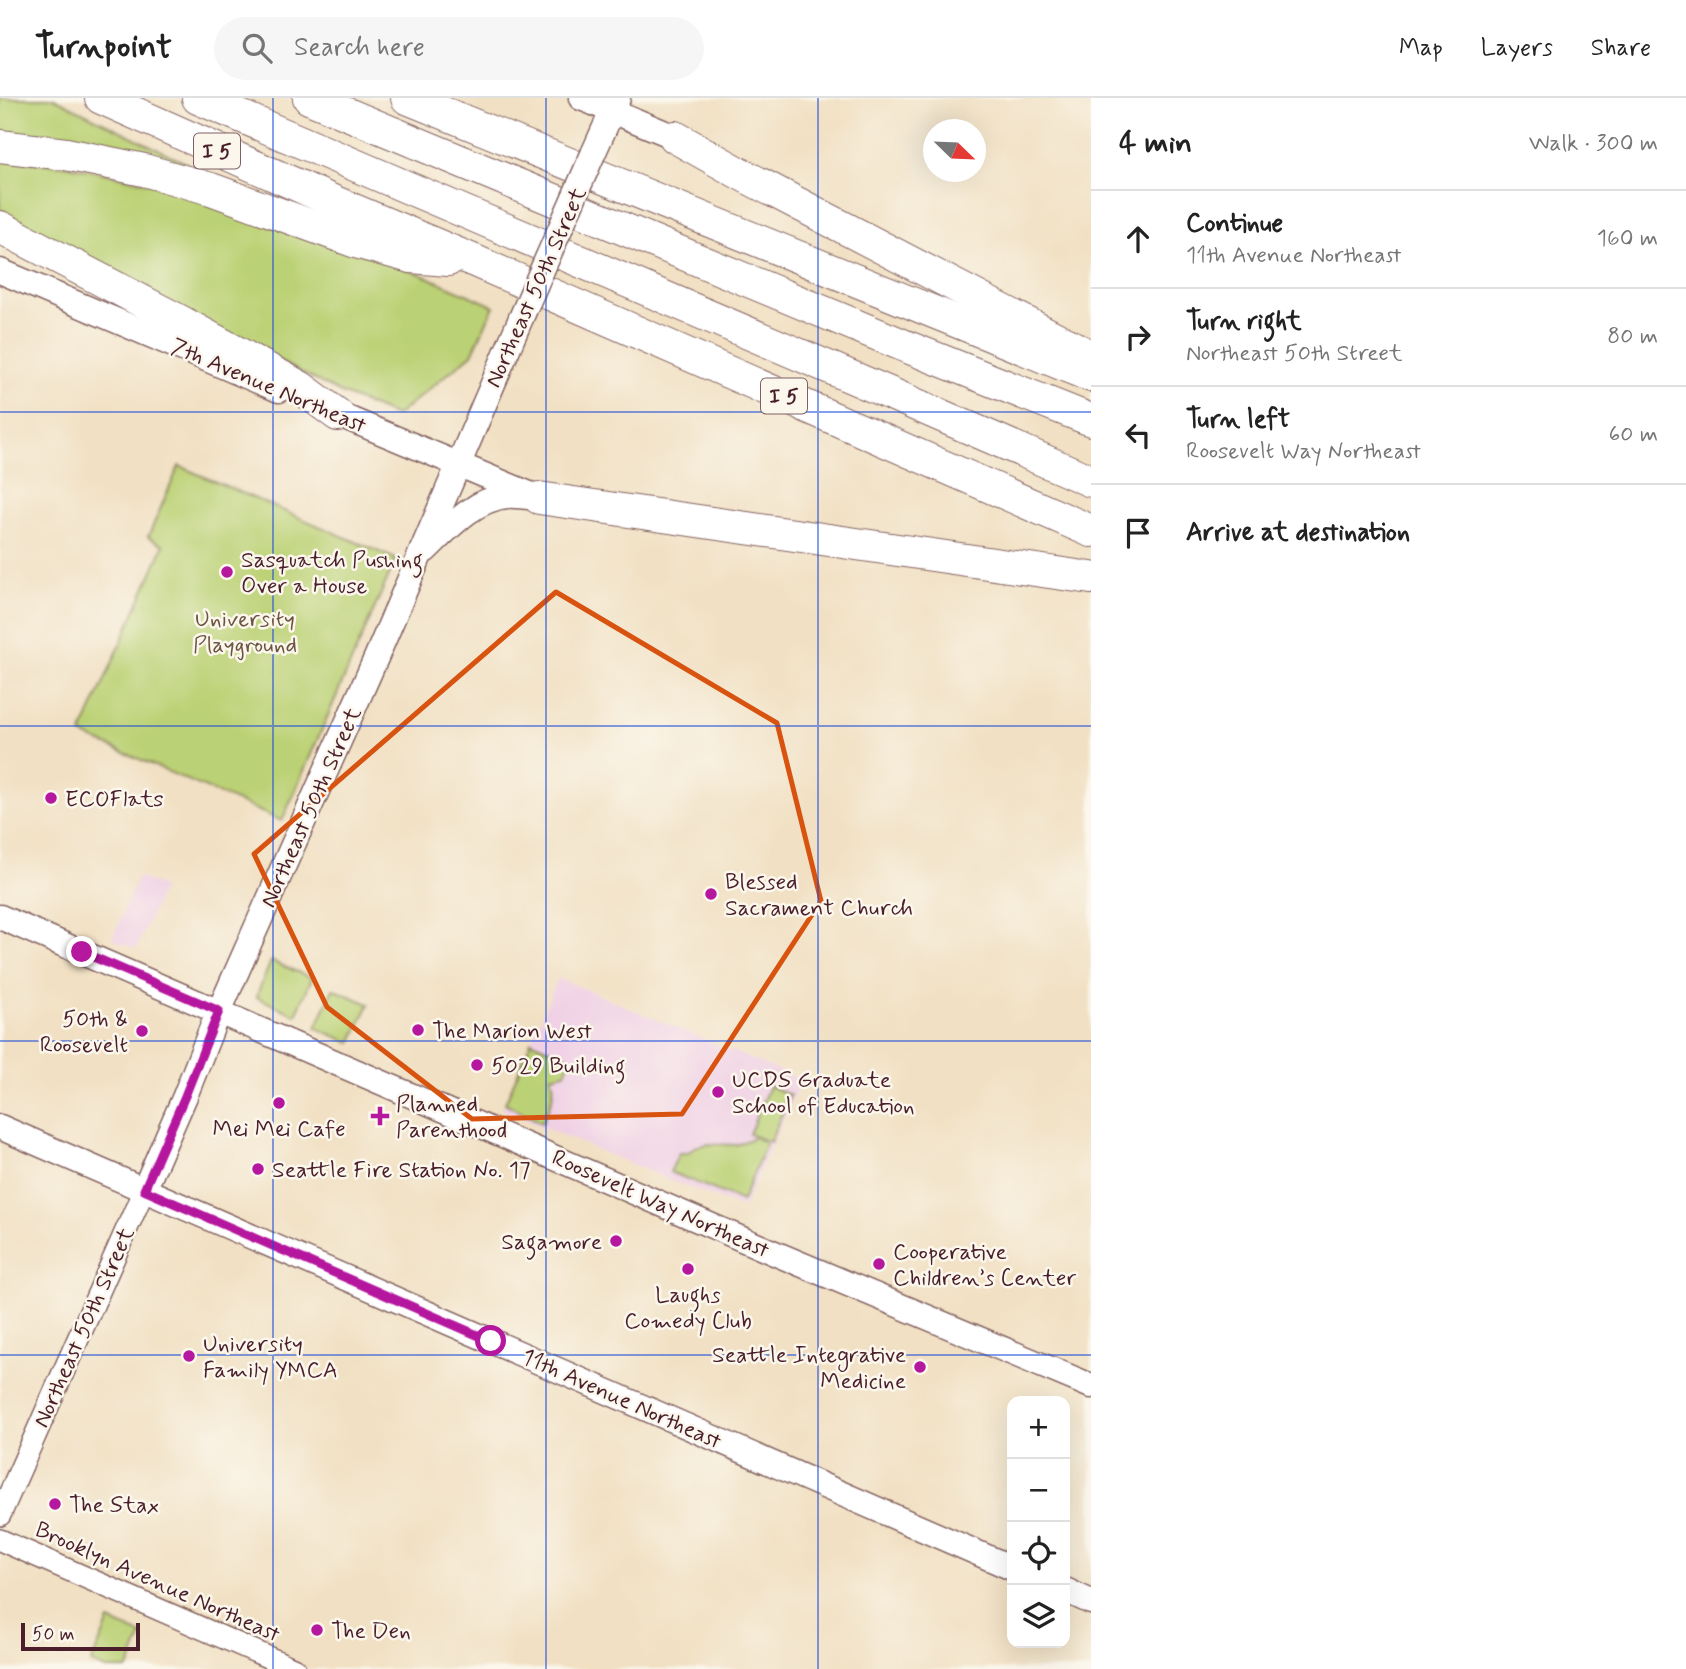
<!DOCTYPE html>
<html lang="en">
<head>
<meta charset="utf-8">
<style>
	body { margin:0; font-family:Mynerve,sans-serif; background:#f6f6f6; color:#222 }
	.controls { position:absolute; right:21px; bottom:21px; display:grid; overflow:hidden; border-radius:14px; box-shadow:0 7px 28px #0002 }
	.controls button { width:63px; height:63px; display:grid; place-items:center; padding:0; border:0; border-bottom:2px solid #e0e0e0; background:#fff; color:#222; font:35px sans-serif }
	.compass { position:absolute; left:923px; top:21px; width:63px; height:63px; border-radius:50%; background:#fff; box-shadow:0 7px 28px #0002; rotate:113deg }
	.scale { position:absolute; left:21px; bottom:18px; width:119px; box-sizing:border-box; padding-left:7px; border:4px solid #4a1f2b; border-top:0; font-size:19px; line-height:24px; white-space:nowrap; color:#4a1f2b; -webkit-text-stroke:5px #fbf7ec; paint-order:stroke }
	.stop { position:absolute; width:21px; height:21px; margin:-16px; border:5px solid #b5179e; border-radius:50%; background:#fff }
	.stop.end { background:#b5179e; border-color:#fff; box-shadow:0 2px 7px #0008 }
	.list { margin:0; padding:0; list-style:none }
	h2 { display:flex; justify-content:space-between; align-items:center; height:91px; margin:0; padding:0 28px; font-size:30px }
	h2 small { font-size:23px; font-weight:400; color:#767676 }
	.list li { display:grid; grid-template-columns:46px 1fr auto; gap:21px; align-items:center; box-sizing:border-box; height:98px; padding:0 28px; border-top:2px solid #e0e0e0 }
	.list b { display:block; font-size:26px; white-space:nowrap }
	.list p { margin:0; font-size:23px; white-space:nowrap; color:#767676 }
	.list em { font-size:23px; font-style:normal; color:#767676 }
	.icon { flex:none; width:38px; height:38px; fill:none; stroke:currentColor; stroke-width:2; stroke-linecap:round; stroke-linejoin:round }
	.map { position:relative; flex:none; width:1091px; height:1571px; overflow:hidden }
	header { display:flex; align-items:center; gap:42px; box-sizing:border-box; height:98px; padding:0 35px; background:#fff; border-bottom:2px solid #e0e0e0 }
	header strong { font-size:33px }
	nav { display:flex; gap:38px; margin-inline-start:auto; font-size:24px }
	.search { width:490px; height:63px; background:#f6f6f6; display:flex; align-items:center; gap:18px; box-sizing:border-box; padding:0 24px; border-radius:38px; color:#767676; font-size:26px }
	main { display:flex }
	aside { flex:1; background:#fff }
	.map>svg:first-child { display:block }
</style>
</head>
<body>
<header>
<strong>Turnpoint</strong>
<div class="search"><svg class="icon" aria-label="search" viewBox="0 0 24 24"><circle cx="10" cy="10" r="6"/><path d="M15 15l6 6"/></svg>Search here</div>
<nav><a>Map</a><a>Layers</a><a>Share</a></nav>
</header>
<main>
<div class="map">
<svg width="1091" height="1571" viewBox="0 0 1091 1571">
	<rect width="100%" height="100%" fill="#fbf7ec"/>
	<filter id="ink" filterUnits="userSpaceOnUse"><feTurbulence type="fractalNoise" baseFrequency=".0143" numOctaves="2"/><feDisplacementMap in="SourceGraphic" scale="14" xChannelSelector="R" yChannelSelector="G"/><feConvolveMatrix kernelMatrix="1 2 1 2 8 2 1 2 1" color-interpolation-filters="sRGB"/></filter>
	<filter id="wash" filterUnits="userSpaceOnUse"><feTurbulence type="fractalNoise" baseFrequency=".00686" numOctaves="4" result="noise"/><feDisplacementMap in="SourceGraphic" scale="28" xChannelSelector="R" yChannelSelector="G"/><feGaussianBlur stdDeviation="1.57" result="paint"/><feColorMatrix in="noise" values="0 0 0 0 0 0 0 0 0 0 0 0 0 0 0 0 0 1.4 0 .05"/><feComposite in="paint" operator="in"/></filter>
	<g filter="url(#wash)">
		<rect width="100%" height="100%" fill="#f1e0c3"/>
		<g fill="#f0d0e5">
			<polygon points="138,779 163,789 136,851 112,841"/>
			<polygon points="558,880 801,982 743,1110 660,1078 502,1012"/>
		</g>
		<g fill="#bbd175" stroke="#827850" stroke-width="2">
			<polygon points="0,0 54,0 208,76 0,37"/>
			<polygon points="0,62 64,67 176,90 420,176 494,208 472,256 396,318 341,295 0,119"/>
			<polygon points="179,368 396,461 282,723 81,636 164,447 148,439"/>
			<polygon points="271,863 312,880 296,917 256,899"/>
			<polygon points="333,891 369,906 351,945 316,930"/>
			<path d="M531 943 571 960 565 975 551 978C558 994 548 1010 542 1025L505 1005Z"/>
			<polygon points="769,988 790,997 770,1044 749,1036"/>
			<polygon points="755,1039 766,1046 742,1103 670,1074 679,1055 688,1055 695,1049 708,1046 736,1047"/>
			<polygon points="109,1523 142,1537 128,1571 106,1571 91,1565"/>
		</g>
	</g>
	<g filter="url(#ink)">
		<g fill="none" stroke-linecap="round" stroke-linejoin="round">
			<g stroke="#846360" stroke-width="24">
				<g id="tertiary">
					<polyline points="0,1417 144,1092"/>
					<polyline points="0,1442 295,1571"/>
				</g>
			</g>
			<g stroke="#846360" stroke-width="27">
				<g id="secondary">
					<polyline points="581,0 675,39"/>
					<polyline points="593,56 618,0"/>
					<polyline points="0,173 279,292"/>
					<polyline points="323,310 539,400"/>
					<path d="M426 452C449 430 474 401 507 398 514 397 522 399 529 399"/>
					<polyline points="0,819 772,1154 1091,1288"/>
					<polyline points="0,1029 1012,1470"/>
					<polyline points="144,1092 185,998 213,927 376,560 521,220"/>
					<polyline points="1065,1492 1091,1504"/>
				</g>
			</g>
			<g stroke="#846360" stroke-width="34">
				<g id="motorway">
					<polyline points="101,0 335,104 477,164 1091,433"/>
					<polyline points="198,0 896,298 1091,383"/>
					<polyline points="309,0 905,248 1091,322"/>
					<polyline points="407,0 1091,278"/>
					<polyline points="675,39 741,76 1090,258"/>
					<polyline points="0,48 66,56 144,72 211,91 356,144 411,159 448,162"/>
					<polyline points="0,129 176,221 300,289 338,317"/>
					<polyline points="539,400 1091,480"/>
				</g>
			</g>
			<use href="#tertiary" stroke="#fff" stroke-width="21"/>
			<use href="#secondary" stroke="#fff" stroke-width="24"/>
			<use href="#motorway" stroke="#fff" stroke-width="32"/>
			<g stroke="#846360" stroke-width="27" stroke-linecap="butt">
				<polyline id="secondary-bridge" points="521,220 593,56"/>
			</g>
			<use href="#secondary-bridge" stroke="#fff" stroke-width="24"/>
		</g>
	</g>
	<g fill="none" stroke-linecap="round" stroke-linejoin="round" filter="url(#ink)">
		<polyline stroke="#b5179e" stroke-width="9" points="82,854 219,913 185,998 144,1092 491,1243"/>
	</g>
	<path fill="none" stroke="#d8530f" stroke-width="5" stroke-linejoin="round" d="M556 494 777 625 821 803 682 1016 472 1021 327 909 254 756Z"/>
	<path fill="none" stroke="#1d4ed8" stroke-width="2" stroke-opacity="0.55" d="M273 0V1571M546 0V1571M818 0V1571M0 314H1091M0 628H1091M0 943H1091M0 1257H1091"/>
	<g fill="#b5179e" stroke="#fbf7ec" stroke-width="2.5">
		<circle cx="227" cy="474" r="7"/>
		<circle cx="51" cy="700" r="7"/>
		<circle cx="711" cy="796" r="7"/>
		<circle cx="418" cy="932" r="7"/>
		<circle cx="142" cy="933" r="7"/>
		<circle cx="477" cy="967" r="7"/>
		<circle cx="718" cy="994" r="7"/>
		<circle cx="279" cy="1005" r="7"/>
		<path d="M376.5 1007.5h7v7h7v7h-7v7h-7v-7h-7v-7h7z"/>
		<circle cx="258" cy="1071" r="7"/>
		<circle cx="616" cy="1143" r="7"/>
		<circle cx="879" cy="1166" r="7"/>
		<circle cx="688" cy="1171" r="7"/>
		<circle cx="189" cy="1258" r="7"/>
		<circle cx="920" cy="1269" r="7"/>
		<circle cx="55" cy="1406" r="7"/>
		<circle cx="317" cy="1532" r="7"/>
	</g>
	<g text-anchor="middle" stroke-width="5" stroke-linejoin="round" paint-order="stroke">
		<g fill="#fbf7ec" stroke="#7f6065" stroke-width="2">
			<rect x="194" y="35.5" width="46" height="35" rx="5"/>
			<rect x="761" y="280.5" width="46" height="35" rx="5"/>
		</g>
		<g font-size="21" font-weight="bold" fill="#4a1f2b">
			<text x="217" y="60">I 5</text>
			<text x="784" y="305">I 5</text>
		</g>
		<g font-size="23" fill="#4a1f2b" stroke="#fbf7ec">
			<text transform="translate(535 189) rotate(-66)" y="8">Northeast 50th Street</text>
			<text transform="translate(269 287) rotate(23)" y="8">7th Avenue Northeast</text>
			<text transform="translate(310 709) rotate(-66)" y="8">Northeast 50th Street</text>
			<text transform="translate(661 1105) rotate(24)" y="8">Roosevelt Way Northeast</text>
			<text transform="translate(83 1229) rotate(-66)" y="8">Northeast 50th Street</text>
			<text transform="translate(622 1300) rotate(24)" y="8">11th Avenue Northeast</text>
			<text transform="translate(158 1483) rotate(24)" y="8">Brooklyn Avenue Northeast</text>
		</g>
		<g font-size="23" fill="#4a1f2b" stroke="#fbf7ec" text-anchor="start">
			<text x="241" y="469">Sasquatch Pushing<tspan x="241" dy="26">Over a House</tspan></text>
			<text x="65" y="708">ECOFlats</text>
			<text x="725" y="791">Blessed<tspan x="725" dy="26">Sacrament Church</tspan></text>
			<text x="128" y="928" text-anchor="end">50th &amp;<tspan x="128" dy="26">Roosevelt</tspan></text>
			<text x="432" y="940">The Marion West</text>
			<text x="491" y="975">5029 Building</text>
			<text x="732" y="989">UCDS Graduate<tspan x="732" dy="26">School of Education</tspan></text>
			<text x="396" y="1013">Planned<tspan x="396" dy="26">Parenthood</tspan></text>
			<text x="279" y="1038" text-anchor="middle">Mei Mei Cafe</text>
			<text x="272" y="1079">Seattle Fire Station No. 17</text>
			<text x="602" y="1151" text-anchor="end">Sagamore</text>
			<text x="893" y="1161">Cooperative<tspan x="893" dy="26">Children’s Center</tspan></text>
			<text x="688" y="1204" text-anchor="middle">Laughs<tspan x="688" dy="26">Comedy Club</tspan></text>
			<text x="203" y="1253">University<tspan x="203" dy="26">Family YMCA</tspan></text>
			<text x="906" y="1264" text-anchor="end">Seattle Integrative<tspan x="906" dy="26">Medicine</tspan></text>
			<text x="69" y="1414">The Stax</text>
			<text x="331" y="1540">The Den</text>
		</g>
		<g font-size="23" fill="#6c5441" stroke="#fbf7ec">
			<text x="245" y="528">University<tspan x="245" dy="26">Playground</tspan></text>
		</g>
	</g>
</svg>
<div class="controls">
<button>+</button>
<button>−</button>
<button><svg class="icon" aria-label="locate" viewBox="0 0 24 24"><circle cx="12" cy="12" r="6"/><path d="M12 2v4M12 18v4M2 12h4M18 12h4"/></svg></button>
<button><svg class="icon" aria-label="layers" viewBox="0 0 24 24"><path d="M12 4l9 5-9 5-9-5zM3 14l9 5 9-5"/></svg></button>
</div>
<svg class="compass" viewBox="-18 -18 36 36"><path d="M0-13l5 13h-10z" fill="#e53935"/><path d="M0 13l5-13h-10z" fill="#767676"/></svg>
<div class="scale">50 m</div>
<div class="stop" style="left:491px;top:1243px"></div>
<div class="stop end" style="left:82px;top:854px"></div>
</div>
<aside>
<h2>4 min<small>Walk · 300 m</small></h2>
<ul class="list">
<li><svg class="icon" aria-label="ahead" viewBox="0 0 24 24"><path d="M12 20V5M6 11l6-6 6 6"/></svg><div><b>Continue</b><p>11th Avenue Northeast</p></div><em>160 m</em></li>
<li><svg class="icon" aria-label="right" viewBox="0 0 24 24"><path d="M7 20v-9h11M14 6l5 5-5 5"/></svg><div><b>Turn right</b><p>Northeast 50th Street</p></div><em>80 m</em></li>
<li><svg class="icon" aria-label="left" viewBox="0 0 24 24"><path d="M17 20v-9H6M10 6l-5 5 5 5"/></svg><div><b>Turn left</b><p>Roosevelt Way Northeast</p></div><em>60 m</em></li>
<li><svg class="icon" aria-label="arrive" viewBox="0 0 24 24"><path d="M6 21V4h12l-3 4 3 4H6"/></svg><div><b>Arrive at destination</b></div></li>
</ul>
</aside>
</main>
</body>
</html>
